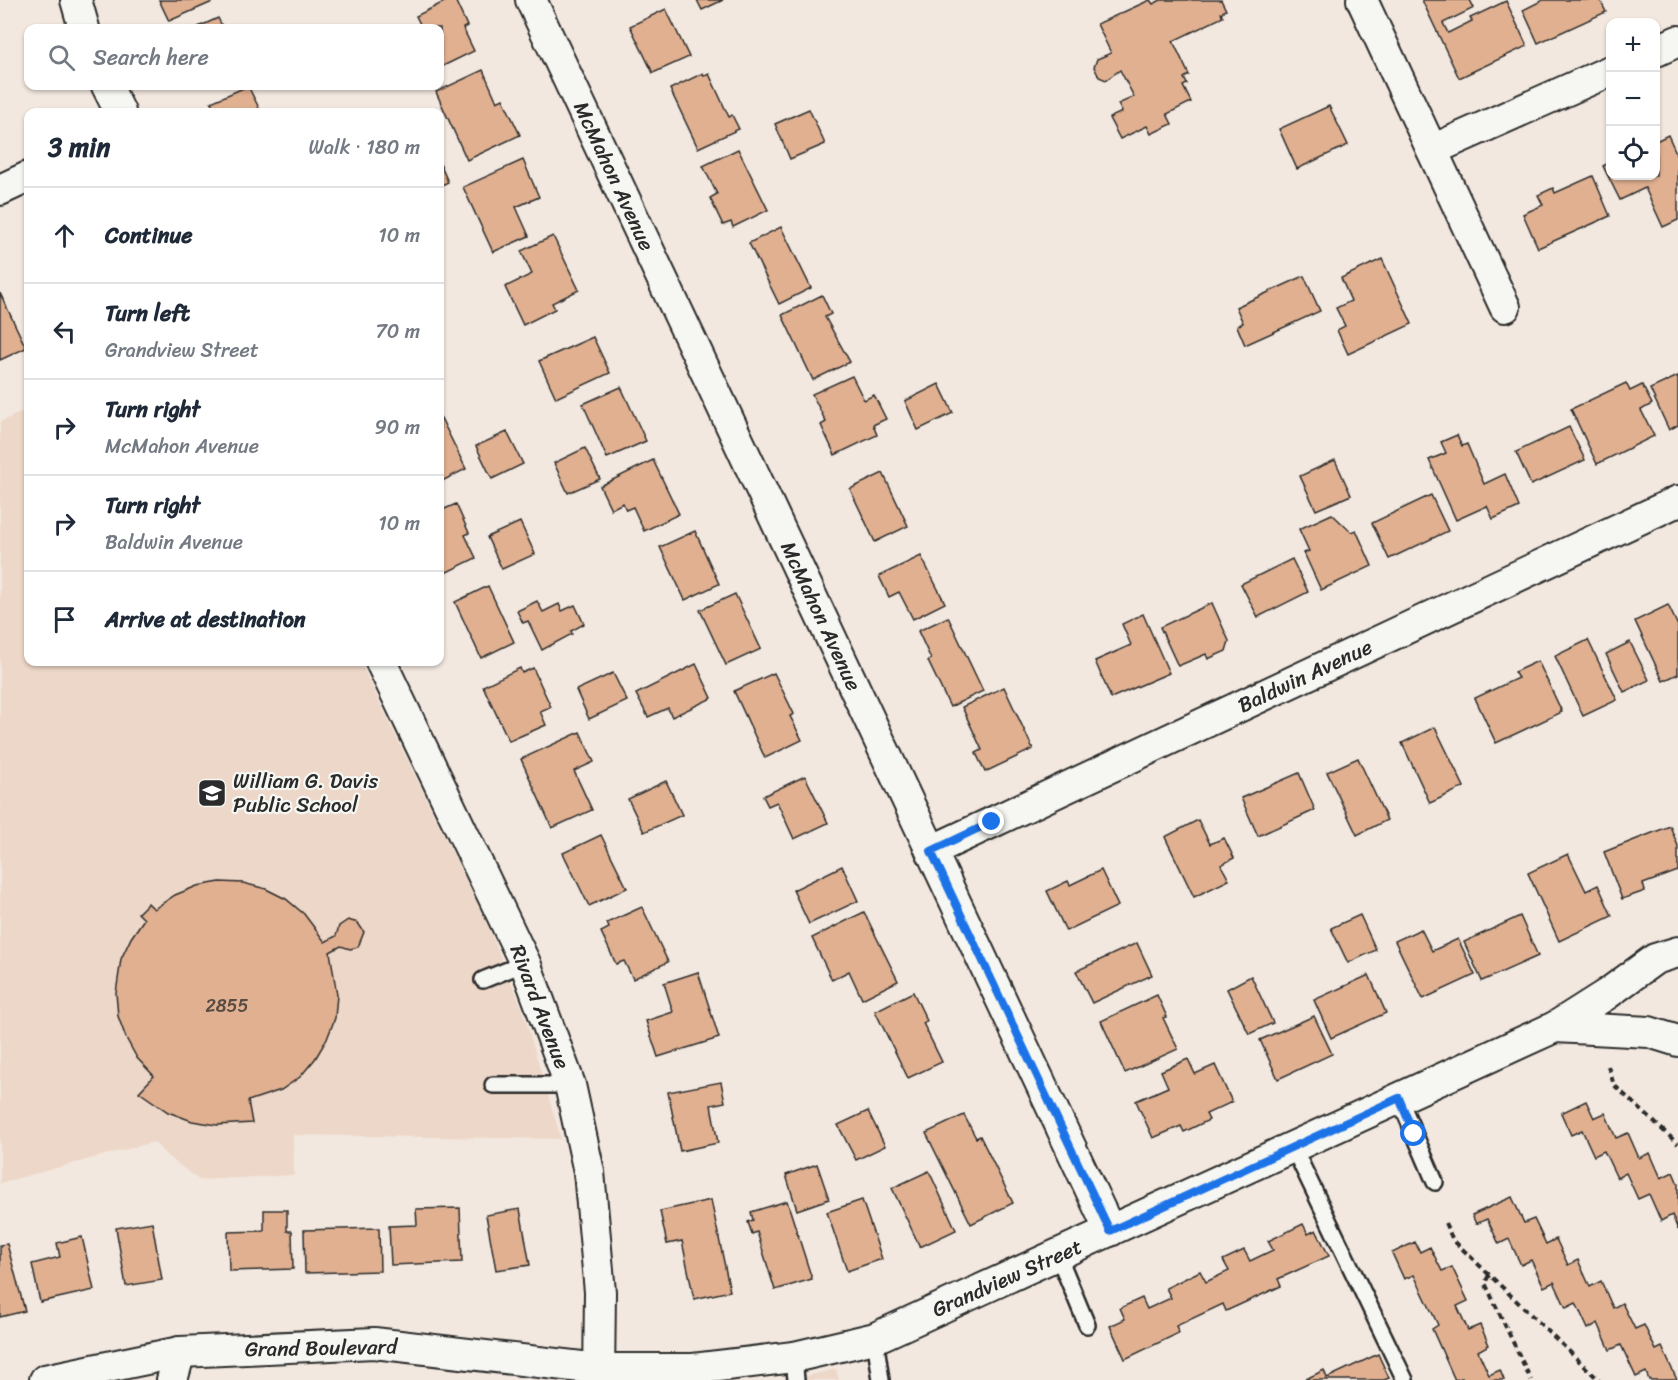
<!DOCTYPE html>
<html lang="en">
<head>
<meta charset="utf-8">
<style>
	body { margin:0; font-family:Sriracha,sans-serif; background:#f2f2f3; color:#1f2937 }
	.controls { position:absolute; right:18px; top:18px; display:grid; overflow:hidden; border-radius:12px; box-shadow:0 2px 4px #0004 }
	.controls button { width:54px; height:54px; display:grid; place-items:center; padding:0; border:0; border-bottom:2px solid #e0e1e3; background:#fff; color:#1f2937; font:30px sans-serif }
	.stop { position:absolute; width:18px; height:18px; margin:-14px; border:4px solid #1a73e8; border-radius:50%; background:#fff }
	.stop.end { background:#1a73e8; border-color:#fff; box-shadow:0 2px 6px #0008 }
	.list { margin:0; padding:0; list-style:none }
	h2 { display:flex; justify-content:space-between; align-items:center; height:78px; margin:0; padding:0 24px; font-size:26px }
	h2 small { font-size:20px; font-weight:400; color:#747a83 }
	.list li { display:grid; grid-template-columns:39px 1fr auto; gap:18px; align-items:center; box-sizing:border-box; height:96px; padding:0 24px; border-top:2px solid #e0e1e3 }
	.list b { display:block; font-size:22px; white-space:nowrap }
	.list p { margin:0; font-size:20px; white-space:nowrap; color:#747a83 }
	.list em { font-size:20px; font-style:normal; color:#747a83 }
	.icon { flex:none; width:33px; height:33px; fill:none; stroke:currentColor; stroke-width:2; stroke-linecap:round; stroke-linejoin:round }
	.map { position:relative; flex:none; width:1678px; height:1380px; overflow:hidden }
	.search { position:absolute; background:#fff; box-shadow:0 2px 4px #0004; left:24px; top:24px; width:420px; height:66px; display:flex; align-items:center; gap:15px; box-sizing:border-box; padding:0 21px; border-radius:12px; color:#747a83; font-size:22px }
	.panel { position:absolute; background:#fff; box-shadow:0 2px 4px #0004; left:24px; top:108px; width:420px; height:558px; border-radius:12px }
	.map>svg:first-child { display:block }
</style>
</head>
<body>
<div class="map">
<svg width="1678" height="1380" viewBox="0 0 1678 1380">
	<rect width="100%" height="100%" fill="#f2e8df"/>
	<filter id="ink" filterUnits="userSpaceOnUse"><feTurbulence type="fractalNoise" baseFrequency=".0167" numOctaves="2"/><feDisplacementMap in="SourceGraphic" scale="12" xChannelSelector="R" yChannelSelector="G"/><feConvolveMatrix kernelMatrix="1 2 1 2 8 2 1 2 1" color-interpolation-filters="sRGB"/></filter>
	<g filter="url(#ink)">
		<g fill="#edd7c8">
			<polygon points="28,409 28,662 360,662 487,924 522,1008 561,1139 293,1135 294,1175 199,1180 166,1155 154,1142 0,1183 0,422"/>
			<polygon points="836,1369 839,1380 791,1380"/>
		</g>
		<g fill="#e0b091" stroke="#2b2b2b" stroke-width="1.5">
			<polygon points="159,0 217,0 169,21"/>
			<polygon points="448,0 455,0 467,26 463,28 474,51 441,67 440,28 422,28 416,16"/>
			<polygon points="697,0 723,0 702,10"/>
			<polygon points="1150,0 1153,4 1161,0 1221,0 1226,10 1221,13 1223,17 1173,41 1189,75 1184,78 1187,84 1183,86 1191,102 1167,114 1172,124 1151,134 1147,126 1120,139 1109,118 1122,112 1118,104 1134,97 1120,70 1106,80 1099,77 1094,67 1097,59 1111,53 1097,24"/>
			<polygon points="1422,0 1470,0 1474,8 1443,23 1448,33 1472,21 1470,18 1506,1 1527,46 1459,78"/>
			<polygon points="1543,0 1600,0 1606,12 1538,43 1523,10"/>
			<polygon points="666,9 689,57 653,73 630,26"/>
			<polygon points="218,18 223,28 196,28"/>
			<polygon points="483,70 497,102 503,99 520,135 467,160 436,92"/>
			<polygon points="703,73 704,76 709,74 729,117 732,115 739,129 698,148 670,89"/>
			<polygon points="248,86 261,112 216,112 211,102"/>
			<polygon points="1329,106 1348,145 1297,169 1279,129"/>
			<polygon points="809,109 825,144 790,159 775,124"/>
			<polygon points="1668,135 1678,157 1678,220 1663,227 1645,188 1620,200 1603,166 1610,162 1610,176 1656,176 1656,141"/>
			<polygon points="738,149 768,210 733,227 731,222 723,225 710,198 717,194 703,166"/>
			<polygon points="523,160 539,197 516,207 529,236 493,252 463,187"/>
			<polygon points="440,164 448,182 440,186"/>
			<polygon points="1593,176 1610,216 1538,248 1523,214 1543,205 1538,195 1553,188 1555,193"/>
			<polygon points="781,227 811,288 779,304 749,243"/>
			<polygon points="553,236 579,290 552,303 555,309 523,325 505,287 532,274 521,251"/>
			<polygon points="1382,259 1412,324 1348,354 1337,330 1345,326 1336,308 1351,301 1341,278"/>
			<polygon points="1304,276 1320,311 1245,345 1237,326 1243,323 1236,307"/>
			<polygon points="0,293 26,348 0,360"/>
			<polygon points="822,295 831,314 825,317 850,362 813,380 782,315"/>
			<polygon points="593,337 610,373 556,398 539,361"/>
			<polygon points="852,376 864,400 874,395 886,419 873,425 877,435 835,455 821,425 826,422 812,394"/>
			<polygon points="1678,376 1678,425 1669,430 1650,389"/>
			<polygon points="1626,383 1630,391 1642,385 1652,404 1641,410 1654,436 1597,464 1571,409"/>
			<polygon points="939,384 953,413 918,430 905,401"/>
			<polygon points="621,387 646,441 607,458 583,404"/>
			<polygon points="441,418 466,469 440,482 440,419"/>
			<polygon points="1569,427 1585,460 1531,485 1516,452"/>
			<polygon points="507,432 523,464 492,479 476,446"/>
			<polygon points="1457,435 1462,446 1467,444 1484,484 1505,474 1519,507 1493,519 1487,506 1456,520 1429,460 1446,453 1441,442"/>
			<polygon points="585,448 600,479 568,493 554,463"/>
			<polygon points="653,460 679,514 644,531 633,507 626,510 623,503 611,509 600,486"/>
			<polygon points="1335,460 1351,495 1316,510 1300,476"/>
			<polygon points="883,473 908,526 875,542 850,489"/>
			<polygon points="1431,495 1448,531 1389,559 1372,523"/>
			<polygon points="456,504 469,533 465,535 476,558 443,574 440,566 440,511"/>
			<polygon points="1332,514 1351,532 1356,530 1372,566 1321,590 1304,553 1309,551 1299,529"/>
			<polygon points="520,522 535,554 502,569 487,537"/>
			<polygon points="695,531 719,584 685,600 660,547"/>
			<polygon points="921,556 945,603 913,619 899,592 889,597 879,576"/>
			<polygon points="1292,559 1308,592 1258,617 1241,584"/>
			<polygon points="488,586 514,642 481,658 455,602"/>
			<polygon points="735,594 761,649 726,665 700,610"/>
			<polygon points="537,601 543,612 559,604 562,611 575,605 584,624 571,631 572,634 542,650 528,621 523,623 517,611"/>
			<polygon points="1212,603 1229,641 1226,651 1208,659 1206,654 1178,666 1160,627"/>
			<polygon points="1668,605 1678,626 1678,674 1663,681 1635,621"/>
			<polygon points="1143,614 1169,673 1111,698 1095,661 1131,645 1122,624"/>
			<polygon points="948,617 983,691 950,707 928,661 931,659 918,631"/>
			<polygon points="1588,640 1617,700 1583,716 1555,656"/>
			<polygon points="1630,642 1649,680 1624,692 1606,654"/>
			<polygon points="1538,661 1562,712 1496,743 1475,698 1518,678 1514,672"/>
			<polygon points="696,664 712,698 672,717 668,708 648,717 636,694"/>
			<polygon points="520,668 522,673 533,668 551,707 540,711 546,725 509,741 483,686"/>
			<polygon points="613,673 627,701 589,719 576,690"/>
			<polygon points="774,673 794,714 790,716 802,740 765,758 734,691"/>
			<polygon points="1004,687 1033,749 985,772 976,753 982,750 962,707"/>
			<polygon points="1435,727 1464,787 1430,803 1402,743"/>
			<polygon points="580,732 594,762 574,771 592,810 552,828 521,759"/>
			<polygon points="1358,758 1387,820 1357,835 1327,772"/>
			<polygon points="1299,773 1315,810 1258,836 1241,798"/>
			<polygon points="805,776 828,823 794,839 777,802 768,806 763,796"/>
			<polygon points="666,781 682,815 644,832 628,799"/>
			<polygon points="1198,820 1210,844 1224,838 1234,858 1221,865 1229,880 1194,897 1165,837"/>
			<polygon points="1670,826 1678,846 1678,871 1643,884 1645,891 1622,899 1604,852"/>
			<polygon points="601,835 627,888 589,906 563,853"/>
			<polygon points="1568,854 1586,891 1598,885 1612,916 1559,941 1528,873"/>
			<polygon points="842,866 858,901 809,924 793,890"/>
			<polygon points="1101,870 1118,906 1066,931 1047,891 1068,881 1070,885"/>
			<polygon points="220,882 243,883 266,889 286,899 304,914 325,942 336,936 339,926 348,920 358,923 364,932 358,947 350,949 341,946 330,952 337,995 335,1018 327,1039 315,1059 300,1077 281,1090 248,1101 252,1123 217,1125 192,1121 168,1112 139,1092 154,1076 137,1058 126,1038 118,1016 116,993 121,959 131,938 144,919 138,913 148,903 154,909 175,895 197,886"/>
			<polygon points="642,907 668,962 633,979 624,961 616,964 601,932 609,928 607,923"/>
			<polygon points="864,912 898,981 862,999 849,971 832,980 812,938"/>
			<polygon points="1360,915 1376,950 1348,963 1331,928"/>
			<polygon points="1520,916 1538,956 1482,981 1464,942"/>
			<polygon points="1421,929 1432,951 1458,939 1475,975 1423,999 1395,941"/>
			<polygon points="1137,943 1152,975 1092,1003 1076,971"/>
			<polygon points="698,972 719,1038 658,1057 646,1021 673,1012 664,983"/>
			<polygon points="1369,975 1386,1013 1331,1038 1314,1000"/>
			<polygon points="1251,976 1273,1023 1249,1034 1227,989"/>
			<polygon points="913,992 927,1021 923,1023 942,1062 908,1078 875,1011"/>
			<polygon points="1157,995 1167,1017 1163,1018 1178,1049 1125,1073 1101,1021"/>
			<polygon points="1314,1016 1332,1054 1278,1079 1260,1040"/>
			<polygon points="1188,1059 1195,1074 1215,1065 1232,1102 1206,1114 1209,1120 1184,1132 1181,1126 1153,1138 1136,1101 1168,1087 1161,1071"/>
			<polygon points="721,1082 725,1102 711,1105 718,1143 680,1151 668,1092"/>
			<polygon points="1586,1101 1594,1118 1605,1113 1616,1138 1628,1133 1639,1158 1650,1153 1661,1178 1673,1172 1678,1184 1678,1230 1672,1215 1661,1221 1649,1194 1638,1199 1626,1173 1617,1178 1604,1151 1594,1156 1582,1130 1571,1135 1561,1113"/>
			<polygon points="868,1111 885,1146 856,1160 838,1125"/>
			<polygon points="964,1115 976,1138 980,1136 1013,1203 971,1224 926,1133"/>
			<polygon points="817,1164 829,1199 797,1210 786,1175"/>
			<polygon points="929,1171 956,1230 920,1247 892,1188"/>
			<polygon points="1512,1197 1524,1223 1534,1219 1546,1244 1556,1239 1568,1265 1578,1260 1590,1287 1601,1281 1613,1308 1622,1303 1635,1329 1644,1325 1656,1350 1662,1347 1677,1380 1649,1380 1646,1372 1636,1377 1621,1345 1610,1350 1598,1323 1588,1329 1576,1303 1566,1308 1554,1282 1544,1287 1531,1260 1521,1265 1509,1239 1499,1244 1487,1219 1476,1224 1472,1215"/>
			<polygon points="711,1200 730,1291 694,1299 682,1241 667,1244 660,1211"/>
			<polygon points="862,1200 882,1259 847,1271 827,1212"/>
			<polygon points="787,1201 812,1279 775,1290 757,1232 752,1234 748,1222 753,1220 751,1212"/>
			<polygon points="460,1208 462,1262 391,1265 389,1226 417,1225 416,1209"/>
			<polygon points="520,1209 530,1265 496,1270 486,1215"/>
			<polygon points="264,1210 287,1210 287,1231 292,1231 293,1269 229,1271 228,1232 264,1231"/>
			<polygon points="152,1222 162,1280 126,1286 116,1228"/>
			<polygon points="1303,1224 1308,1234 1316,1230 1329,1256 1278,1279 1281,1286 1226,1311 1223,1304 1176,1326 1179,1333 1125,1359 1110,1326 1125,1319 1120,1308 1142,1298 1147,1309 1171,1298 1166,1288 1200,1271 1206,1282 1229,1271 1223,1260 1244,1250 1250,1261 1273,1250 1268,1241"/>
			<polygon points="379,1228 380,1271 305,1273 304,1230"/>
			<polygon points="82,1237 94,1290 40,1302 32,1264 60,1257 57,1243"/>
			<polygon points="1415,1242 1420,1252 1430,1247 1442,1271 1452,1267 1468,1301 1457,1306 1468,1330 1480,1325 1489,1345 1478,1351 1489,1375 1500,1370 1504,1380 1463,1380 1462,1378 1455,1380 1432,1329 1438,1325 1414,1275 1404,1279 1392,1253"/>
			<polygon points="7,1244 25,1311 0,1317 0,1245"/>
			<polygon points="1378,1354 1389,1378 1384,1380 1304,1380 1324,1370 1327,1378"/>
		</g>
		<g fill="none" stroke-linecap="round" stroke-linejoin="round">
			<g stroke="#2b2b2b" stroke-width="20">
				<g id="service">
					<polyline points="483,980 525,963"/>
					<polyline points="493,1085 570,1085"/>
					<polyline points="1399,1098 1435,1182"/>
					<polyline points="1293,1147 1405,1380"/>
					<polyline points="1058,1255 1087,1325"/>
					<polyline points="875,1338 881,1380"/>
					<polyline points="794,1357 796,1380"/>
				</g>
			</g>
			<g stroke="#2b2b2b" stroke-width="34">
				<g id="minor">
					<polyline points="76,0 84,28"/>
					<polyline points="531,0 1110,1231"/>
					<polyline points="1362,0 1505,307"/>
					<polyline points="1656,51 1678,41"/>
					<polyline points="107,86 120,112"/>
					<polyline points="1432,150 1610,71"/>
					<polyline points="0,190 28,177"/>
					<polyline points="381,662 525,963 570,1085 589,1172 600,1292 599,1380"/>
					<polyline points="931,851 1678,501"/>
					<polyline points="1555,1027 1607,994 1655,959 1678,952"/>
					<polyline points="45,1380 180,1352 374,1343 599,1369 693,1369 794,1357 875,1338 1555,1027 1649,1032 1678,1041"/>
					<polyline points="172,1380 180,1352"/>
				</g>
			</g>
			<g stroke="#2b2b2b" stroke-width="4" stroke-dasharray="6 4.5" stroke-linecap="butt">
				<polyline points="1608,1066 1614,1085 1678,1144"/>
				<polyline points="1445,1223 1453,1240 1599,1380"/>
				<polyline points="1489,1275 1485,1283 1531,1380"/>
			</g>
			<use href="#service" stroke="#f6f6f2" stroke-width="15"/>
			<use href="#minor" stroke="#f6f6f2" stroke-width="30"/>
		</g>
	</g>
	<g fill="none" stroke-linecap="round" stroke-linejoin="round" filter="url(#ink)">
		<polyline stroke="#1a73e8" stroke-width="8" points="992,822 931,851 1110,1231 1399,1098 1414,1134"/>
	</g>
	<defs>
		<g id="school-square" transform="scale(1.5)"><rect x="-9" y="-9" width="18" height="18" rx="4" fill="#2b2b2b" stroke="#f6f6f2"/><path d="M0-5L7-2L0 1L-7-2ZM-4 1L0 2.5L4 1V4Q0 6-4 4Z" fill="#fff"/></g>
	</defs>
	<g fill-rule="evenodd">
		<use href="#school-square" x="212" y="793"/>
	</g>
	<g text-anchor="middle" stroke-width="4.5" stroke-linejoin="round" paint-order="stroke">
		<g font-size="18" fill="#584c44">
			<text x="227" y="1012">2855</text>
		</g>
		<g font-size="21" fill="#2b2b2b" stroke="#f6f6f2">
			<text transform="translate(614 176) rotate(65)" y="7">McMahon Avenue</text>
			<text transform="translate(821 616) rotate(65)" y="7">McMahon Avenue</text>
			<text transform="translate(1305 676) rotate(-25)" y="7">Baldwin Avenue</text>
			<text transform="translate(540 1007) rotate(69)" y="7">Rivard Avenue</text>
			<text transform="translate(1007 1278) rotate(-24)" y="7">Grandview Street</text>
			<text transform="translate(321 1348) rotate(-1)" y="7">Grand Boulevard</text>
		</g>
		<g font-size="21" fill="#2b2b2b" stroke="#f6f6f2" text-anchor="start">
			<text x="233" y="788">William G. Davis<tspan x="233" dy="24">Public School</tspan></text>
		</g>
	</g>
</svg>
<div class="controls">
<button>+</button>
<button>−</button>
<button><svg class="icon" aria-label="locate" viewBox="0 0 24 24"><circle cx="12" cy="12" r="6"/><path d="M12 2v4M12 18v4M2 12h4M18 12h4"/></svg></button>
</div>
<div class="stop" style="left:1414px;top:1134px"></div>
<div class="stop end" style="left:992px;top:822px"></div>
<div class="search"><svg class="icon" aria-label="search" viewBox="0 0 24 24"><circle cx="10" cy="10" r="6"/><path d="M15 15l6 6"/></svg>Search here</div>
<section class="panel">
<h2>3 min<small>Walk · 180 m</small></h2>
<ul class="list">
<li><svg class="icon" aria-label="ahead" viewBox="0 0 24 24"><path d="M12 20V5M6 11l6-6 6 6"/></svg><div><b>Continue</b></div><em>10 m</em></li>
<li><svg class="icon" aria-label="left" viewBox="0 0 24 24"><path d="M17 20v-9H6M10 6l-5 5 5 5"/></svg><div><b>Turn left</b><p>Grandview Street</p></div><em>70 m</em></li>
<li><svg class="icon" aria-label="right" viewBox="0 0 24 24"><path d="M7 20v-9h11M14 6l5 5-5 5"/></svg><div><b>Turn right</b><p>McMahon Avenue</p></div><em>90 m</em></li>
<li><svg class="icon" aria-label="right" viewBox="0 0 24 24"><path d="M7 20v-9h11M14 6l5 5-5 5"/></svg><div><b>Turn right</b><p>Baldwin Avenue</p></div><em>10 m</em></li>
<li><svg class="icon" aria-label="arrive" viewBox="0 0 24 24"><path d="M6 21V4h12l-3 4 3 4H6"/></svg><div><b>Arrive at destination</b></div></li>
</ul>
</section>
</div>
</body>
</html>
